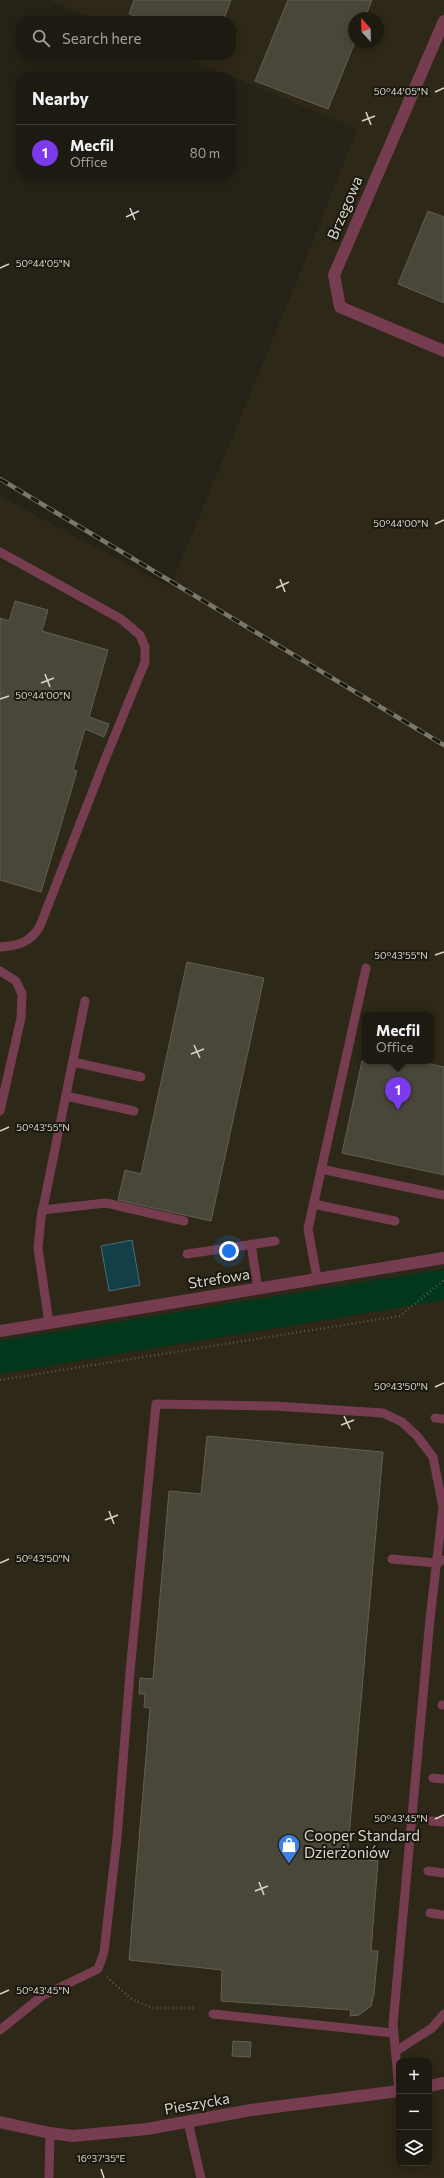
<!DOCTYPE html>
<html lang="en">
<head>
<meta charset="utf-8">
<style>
	body { margin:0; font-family:Commissioner,sans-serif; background:#25231a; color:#f1f3f6 }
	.controls { position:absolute; right:12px; bottom:12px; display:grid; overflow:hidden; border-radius:8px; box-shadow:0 2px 10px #0003 }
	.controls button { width:36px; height:36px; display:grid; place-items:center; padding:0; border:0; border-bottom:1px solid #3a3831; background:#1c1a11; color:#f1f3f6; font:20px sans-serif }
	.compass { position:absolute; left:348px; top:12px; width:36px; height:36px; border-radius:50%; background:#1c1a11; box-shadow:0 2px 10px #0003; rotate:338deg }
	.you { position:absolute; left:229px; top:1251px; width:14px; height:14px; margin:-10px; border:3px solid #fff; border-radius:50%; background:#1a73e8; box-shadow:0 0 0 6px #1a73e833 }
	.badge { display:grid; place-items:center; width:26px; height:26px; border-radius:50%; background:#7c3aed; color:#fff; font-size:13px; font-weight:700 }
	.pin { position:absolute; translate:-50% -33px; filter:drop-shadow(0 1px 2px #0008) }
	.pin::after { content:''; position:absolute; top:21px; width:14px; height:12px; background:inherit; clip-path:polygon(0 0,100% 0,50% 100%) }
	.popup { position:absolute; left:362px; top:1012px; width:72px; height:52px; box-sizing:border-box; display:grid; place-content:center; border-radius:8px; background:#1c1a11; filter:drop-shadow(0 1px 3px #0005); font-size:13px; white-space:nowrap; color:#a0a19f }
	.popup b { font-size:15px; color:#f1f3f6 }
	.popup::after { content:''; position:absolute; left:50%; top:100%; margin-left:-8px; border:8px solid transparent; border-top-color:#1c1a11 }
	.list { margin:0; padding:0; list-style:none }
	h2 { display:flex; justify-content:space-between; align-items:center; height:52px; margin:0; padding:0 16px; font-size:17px }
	h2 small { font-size:13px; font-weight:400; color:#a0a19f }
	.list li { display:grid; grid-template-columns:26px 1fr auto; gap:12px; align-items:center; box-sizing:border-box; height:56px; padding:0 16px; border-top:1px solid #3a3831 }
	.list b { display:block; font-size:15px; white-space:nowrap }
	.list p { margin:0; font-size:13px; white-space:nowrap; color:#a0a19f }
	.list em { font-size:13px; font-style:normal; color:#a0a19f }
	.icon { flex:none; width:22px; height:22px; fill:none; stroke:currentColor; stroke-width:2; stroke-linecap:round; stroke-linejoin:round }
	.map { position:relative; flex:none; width:444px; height:2178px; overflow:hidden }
	.search { position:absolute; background:#1c1a11; box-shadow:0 2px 10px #0003; left:16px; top:16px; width:220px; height:44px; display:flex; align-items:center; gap:10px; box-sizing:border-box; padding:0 14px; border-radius:16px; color:#a0a19f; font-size:15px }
	.panel { position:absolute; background:#1c1a11; box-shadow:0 2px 10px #0003; left:16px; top:72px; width:220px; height:108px; border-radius:16px }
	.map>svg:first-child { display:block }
</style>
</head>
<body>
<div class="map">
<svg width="444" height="2178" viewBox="0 0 444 2178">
	<rect width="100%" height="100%" fill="#252217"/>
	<path fill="#2d2817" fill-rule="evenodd" d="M49 0H444V2178H0V496L170 587 298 278 357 129 180 55H231V21H99ZM354 18H378V42H354ZM365 1015H431V1061H365ZM399 2061H429V2163H399Z"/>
	<polygon fill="#03371b" points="444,1269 444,1300 0,1374 0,1341"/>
	<polygon fill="#134048" stroke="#4e6d70" points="132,1240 140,1285 109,1291 101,1246"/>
	<g fill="#49463a" stroke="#635f53">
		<polygon points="134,0 231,0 223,21 147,21 129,14"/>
		<polygon points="288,0 372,0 365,18 354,18 355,42 328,109 255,81"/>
		<polygon points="428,211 444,217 444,303 398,284"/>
		<polygon points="15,601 48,610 42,631 108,650 89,717 109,724 104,737 85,729 73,770 77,771 41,892 0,880 0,618 9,621"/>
		<polygon points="187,962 264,978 211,1221 118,1200 125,1170 141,1174"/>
		<polygon points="362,1061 417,1061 444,1067 444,1175 342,1153"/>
		<polygon points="207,1436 383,1452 347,1859 378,1861 371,1951 378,1951 374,1994 371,2006 359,2015 350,2016 351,2010 221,2001 222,1970 129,1960 150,1708 144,1707 145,1694 139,1694 140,1678 153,1679 169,1491 201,1494"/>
		<polygon points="233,2041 251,2042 250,2057 232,2056"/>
	</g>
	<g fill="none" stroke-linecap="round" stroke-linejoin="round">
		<g stroke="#5d5a50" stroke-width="2.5" stroke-dasharray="1 3" stroke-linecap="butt">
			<polyline points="0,1380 400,1316 444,1280"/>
			<polyline points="107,1977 130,1998 152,2008 194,2008"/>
		</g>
		<g stroke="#763d51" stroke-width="9">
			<path d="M0 552 121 619 140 635 145 647V662L104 762 40 926C31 942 18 946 0 947"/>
			<polyline points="0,971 16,981 22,994 21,1018 0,1111"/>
			<polyline points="73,1062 141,1077"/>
			<polyline points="66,1096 134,1111"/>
			<polyline points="321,1169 444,1195"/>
			<polyline points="313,1204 395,1221"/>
			<polyline points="42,1210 106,1203 184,1221"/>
			<polyline points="251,1244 258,1289"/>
			<polyline points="187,1254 275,1241"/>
			<polyline points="317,1278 308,1229 366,968"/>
			<polyline points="49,1323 38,1248 41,1218 85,1001"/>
			<polyline points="435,1418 444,1419"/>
			<polyline points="392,1559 436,1563 444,1560"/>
			<polyline points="442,1705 444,1705"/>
			<polyline points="433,1778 444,1779"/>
			<polyline points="431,1821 444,1822"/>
			<polyline points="428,1871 444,1873"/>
			<polyline points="430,1913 444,1915"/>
			<polyline points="213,2014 393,2033"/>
			<polyline points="0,2030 42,1996 98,1969 104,1952 117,1838 130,1672 156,1404 274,1406 383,1413 402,1422 417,1436 433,1457 443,1507 430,1619 393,2024 399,2091"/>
			<polyline points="396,2051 432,2028 444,2014"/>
			<polyline points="188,2122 201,2178"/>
			<polyline points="49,2178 50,2133"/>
		</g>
		<g stroke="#763d51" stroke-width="12">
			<polyline points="444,21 334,275 340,307 444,351"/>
			<polyline points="429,2086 444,2083"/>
			<polyline points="0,2122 50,2133 73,2136 147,2129 251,2110 399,2091"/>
		</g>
		<polyline stroke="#763d51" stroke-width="12" points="0,1331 444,1258"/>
		<g stroke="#7a786e" stroke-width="4.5">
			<polyline id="rail" points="0,479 444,745"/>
		</g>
		<use href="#rail" stroke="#1b180e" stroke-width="3" stroke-dasharray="9" stroke-linecap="butt"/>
	</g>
	<path fill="none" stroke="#d7d5ce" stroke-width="1.5" d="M435 92 444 88M366 112 371 125M362 121 375 116M130 208 135 220M126 217 139 211M0 268 9 264M435 524 444 520M280 579 285 592M276 588 289 582M45 674 50 687M41 683 54 678M0 699 9 696M435 955 444 952M194 1045 200 1058M191 1054 204 1049M0 1131 9 1127M435 1387 444 1383M344 1416 350 1429M341 1425 354 1420M109 1511 114 1524M105 1520 118 1515M0 1563 9 1559M435 1819 444 1815M259 1882 264 1895M255 1891 268 1886M0 1994 9 1990M101 2169 104 2178"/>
	<defs>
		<g id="shop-pin" transform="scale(1.15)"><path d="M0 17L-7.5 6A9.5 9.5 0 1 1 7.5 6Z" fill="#3f7fe0" stroke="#1b180e"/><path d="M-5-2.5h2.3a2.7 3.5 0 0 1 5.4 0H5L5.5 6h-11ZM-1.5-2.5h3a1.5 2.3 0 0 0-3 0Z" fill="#fff"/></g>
	</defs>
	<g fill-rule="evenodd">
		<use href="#shop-pin" x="289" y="1845"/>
	</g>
	<g text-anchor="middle" stroke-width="4" stroke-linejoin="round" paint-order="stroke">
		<g font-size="15" fill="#d7d5ce" stroke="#1b180e">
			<text transform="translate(345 208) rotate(-67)" y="5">Brzegowa</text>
			<text transform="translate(219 1279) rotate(-9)" y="5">Strefowa</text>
			<text transform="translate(197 2104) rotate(-10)" y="5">Pieszycka</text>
		</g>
		<g font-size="15" fill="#d7d5ce" stroke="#1b180e" text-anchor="start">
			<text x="304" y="1841">Cooper Standard<tspan x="304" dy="17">Dzierżoniów</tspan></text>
		</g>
	</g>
	<g font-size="10" text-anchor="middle" fill="#d7d5ce" stroke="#1b180e" stroke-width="4" stroke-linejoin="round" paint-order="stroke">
		<text x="401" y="95">50°44'05"N</text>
		<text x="43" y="267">50°44'05"N</text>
		<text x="401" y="527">50°44'00"N</text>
		<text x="43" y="699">50°44'00"N</text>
		<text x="401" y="959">50°43'55"N</text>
		<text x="43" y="1131">50°43'55"N</text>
		<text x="401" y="1390">50°43'50"N</text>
		<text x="43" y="1562">50°43'50"N</text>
		<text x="401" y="1822">50°43'45"N</text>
		<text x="43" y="1994">50°43'45"N</text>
		<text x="101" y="2162">16°37'35"E</text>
	</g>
</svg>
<div class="controls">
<button>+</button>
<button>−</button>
<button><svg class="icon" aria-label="layers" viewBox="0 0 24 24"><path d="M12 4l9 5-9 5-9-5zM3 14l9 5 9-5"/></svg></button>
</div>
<svg class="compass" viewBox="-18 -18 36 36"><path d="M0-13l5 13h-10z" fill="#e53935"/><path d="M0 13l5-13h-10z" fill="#a0a19f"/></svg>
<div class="you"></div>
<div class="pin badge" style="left:398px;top:1110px">1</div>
<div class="popup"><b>Mecfil</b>Office</div>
<div class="search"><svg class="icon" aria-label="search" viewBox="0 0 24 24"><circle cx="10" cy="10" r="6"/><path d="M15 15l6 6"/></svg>Search here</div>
<section class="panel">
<h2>Nearby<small></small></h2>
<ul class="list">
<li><span class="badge">1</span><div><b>Mecfil</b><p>Office</p></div><em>80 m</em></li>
</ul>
</section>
</div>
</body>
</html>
